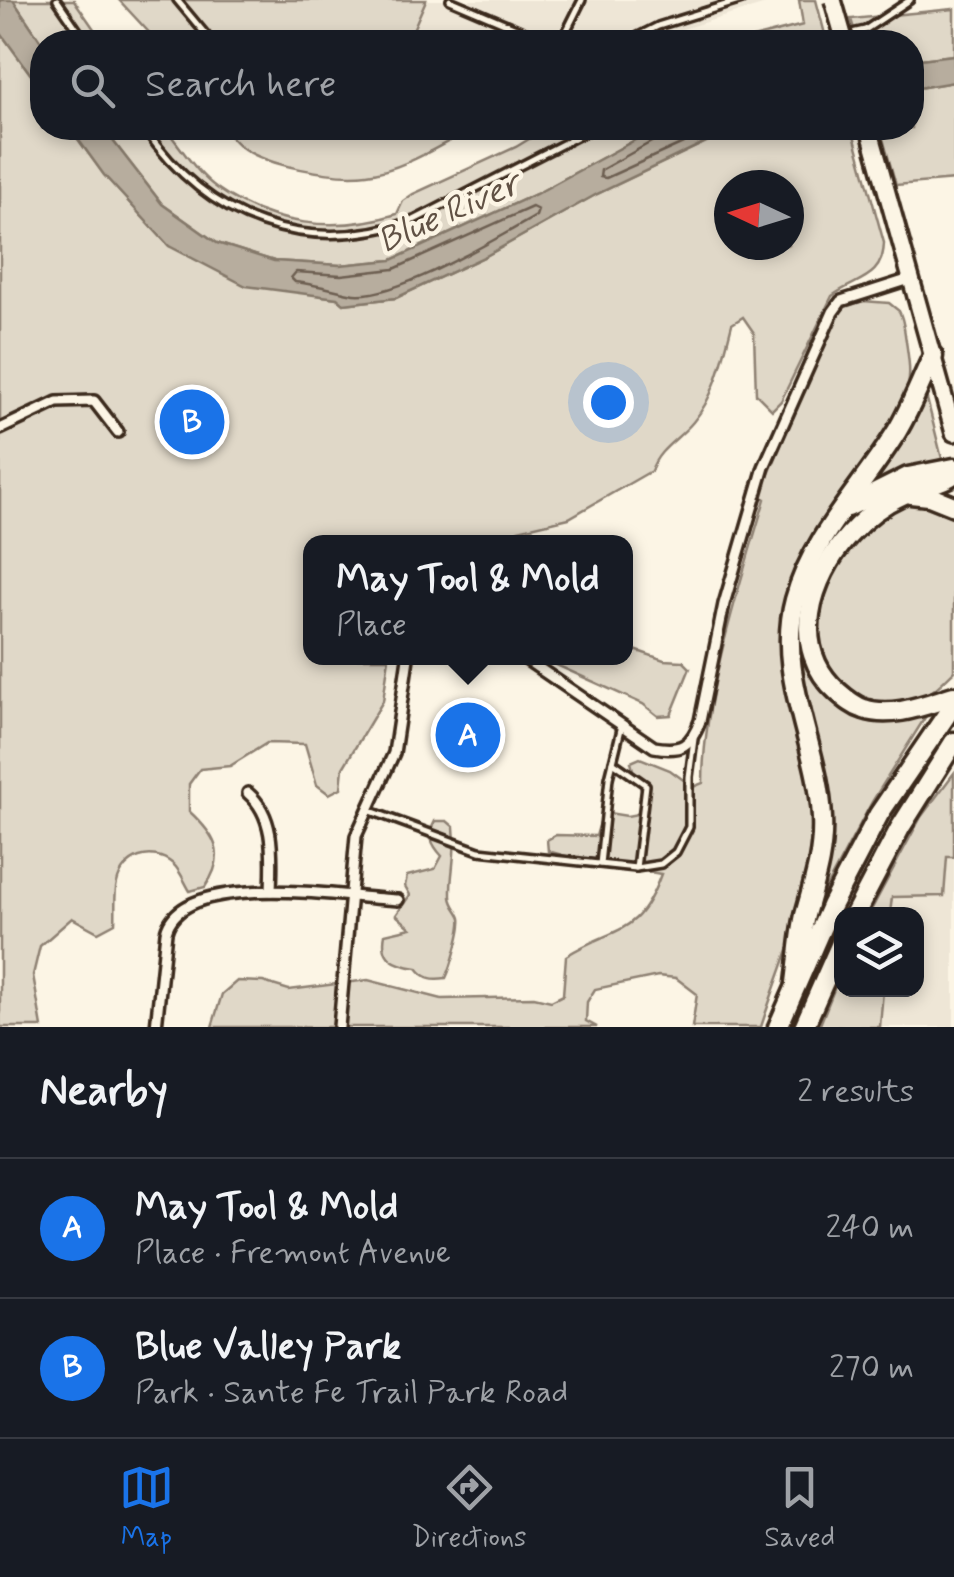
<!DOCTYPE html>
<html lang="en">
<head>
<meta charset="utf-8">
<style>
	body { margin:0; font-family:Mynerve,sans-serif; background:#20242c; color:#f1f3f6 }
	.controls { position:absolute; right:30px; bottom:30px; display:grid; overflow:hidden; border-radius:20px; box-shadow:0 5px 15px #0003 }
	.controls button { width:90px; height:90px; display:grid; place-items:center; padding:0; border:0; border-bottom:2px solid #363941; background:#171b24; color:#f1f3f6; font:50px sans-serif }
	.compass { position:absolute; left:714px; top:170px; width:90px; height:90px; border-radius:50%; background:#171b24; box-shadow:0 5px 15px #0003; rotate:274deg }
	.you { position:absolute; left:608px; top:402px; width:35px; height:35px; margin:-25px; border:8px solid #fff; border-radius:50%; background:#1a73e8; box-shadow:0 0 0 15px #1a73e833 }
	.badge { display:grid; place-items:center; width:65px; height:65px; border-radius:50%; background:#1a73e8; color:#fff; font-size:32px; font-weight:700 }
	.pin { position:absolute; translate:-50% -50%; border:5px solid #fff; box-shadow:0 2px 10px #0006 }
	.popup { position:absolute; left:303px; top:535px; width:330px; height:130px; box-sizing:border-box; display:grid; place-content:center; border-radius:20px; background:#171b24; filter:drop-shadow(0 2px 8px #0005); font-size:32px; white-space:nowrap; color:#9ea1a6 }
	.popup b { font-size:38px; color:#f1f3f6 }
	.popup::after { content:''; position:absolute; left:50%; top:100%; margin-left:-20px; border:20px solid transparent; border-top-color:#171b24 }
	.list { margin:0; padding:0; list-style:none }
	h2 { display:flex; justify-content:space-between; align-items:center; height:130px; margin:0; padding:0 40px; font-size:42px }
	h2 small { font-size:32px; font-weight:400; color:#9ea1a6 }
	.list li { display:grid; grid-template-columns:65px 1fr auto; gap:30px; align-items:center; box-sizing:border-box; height:140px; padding:0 40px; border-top:2px solid #363941 }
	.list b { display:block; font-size:38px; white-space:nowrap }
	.list p { margin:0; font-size:32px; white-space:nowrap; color:#9ea1a6 }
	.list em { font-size:32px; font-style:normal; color:#9ea1a6 }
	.icon { flex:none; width:55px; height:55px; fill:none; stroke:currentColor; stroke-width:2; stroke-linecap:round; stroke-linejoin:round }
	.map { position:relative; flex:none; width:954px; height:1027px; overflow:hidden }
	.search { position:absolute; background:#171b24; box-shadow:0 5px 15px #0003; left:30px; right:30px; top:30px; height:110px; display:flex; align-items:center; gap:25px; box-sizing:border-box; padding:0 35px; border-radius:40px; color:#9ea1a6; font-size:38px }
	.sheet { height:410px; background:#171b24 }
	nav { display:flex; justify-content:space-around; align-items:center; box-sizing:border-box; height:140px; border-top:2px solid #363941; background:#171b24; font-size:28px; color:#9ea1a6 }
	nav a { display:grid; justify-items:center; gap:5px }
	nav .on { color:#1a73e8 }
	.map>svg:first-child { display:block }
</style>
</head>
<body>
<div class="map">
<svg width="954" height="1027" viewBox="0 0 954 1027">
	<rect width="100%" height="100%" fill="#fcf5e5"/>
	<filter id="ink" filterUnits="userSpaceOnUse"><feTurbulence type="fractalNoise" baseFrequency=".01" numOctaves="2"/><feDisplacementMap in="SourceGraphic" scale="20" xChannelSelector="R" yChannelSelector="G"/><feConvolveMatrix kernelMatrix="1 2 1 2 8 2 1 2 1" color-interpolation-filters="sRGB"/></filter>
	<g filter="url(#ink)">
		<g fill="#eee6d6">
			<polygon points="426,0 779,0 679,30 651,42 416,42 409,40"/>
			<polygon points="948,857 954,857 954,1027 880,1027 883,990 916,989 916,914 890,914 892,897"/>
		</g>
		<g fill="#e0d8c8" stroke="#8e8173" stroke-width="2.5" fill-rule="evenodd">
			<polygon points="13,0 74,0 103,42 42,43"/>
			<polygon points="119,0 426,0 409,39 416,42 158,42"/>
			<polygon points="799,0 816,0 827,42 737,42 803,25"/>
			<polygon points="954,9 954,55 912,60 912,42 858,42 851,19"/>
			<path d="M0 32 42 90V128H70L104 175 169 246 317 295 337 298 344 304 396 298 486 256 597 194 710 140 749 128H852L884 243C883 280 856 278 832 296L781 401 772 410 756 394 754 333 743 317 732 324C723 358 716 395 693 422 678 440 659 448 651 471L569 518 518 530 510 542H310V658H389L383 701 343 768 341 788 329 794 317 785 305 744 267 743 230 766 200 769 189 784V811C215 835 228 854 205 887L190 891C185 883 180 870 173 864 152 846 123 857 117 883 114 894 116 910 115 923L98 932 72 918 40 946 33 975 42 1027H0ZM729 185H789V245H729Z"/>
			<polygon points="954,82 954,180 896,185 880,128 912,128 912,89"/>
			<path d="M103 128H165C181 147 196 173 217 188 270 226 336 233 397 214L403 201 413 194 516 147 547 128H657L536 194 392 260 340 265 274 261 217 243 162 204Z"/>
			<path d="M223 128H474C441 144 404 170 367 174 335 178 263 166 239 145 233 140 228 133 223 128Z"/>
			<path d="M863 301 889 303 899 311C904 320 904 330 906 341 908 356 911 371 908 386 892 458 806 518 785 596 765 672 810 745 813 821 816 892 782 961 761 1027H692L697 994 676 978 658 976 595 989 587 1002 586 1021 597 1027H212L222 994 237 981 263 982 289 990 368 980 442 999 534 997 551 1001 563 995 566 956C617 924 637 939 661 874L576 859 548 851 547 840 556 835 596 836 601 819 609 813 627 816 643 813 648 800 635 778 631 762 640 758 670 770 693 787 703 783C703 697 740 583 765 499L760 495 836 316 845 307Z"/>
			<polygon points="924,387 942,459 894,473 869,485 900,443"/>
			<path d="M912 502C928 502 942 506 954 517V671C946 679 936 690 925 696 865 728 813 676 817 615 818 590 837 566 851 547 867 527 886 509 912 502Z"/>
			<path d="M804 592C809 644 801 670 844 708H931L872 802 820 899 828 866 831 835 828 801 796 646Z"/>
			<polygon points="626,647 664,660 683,661 690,668 671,715 658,716 643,704 541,658 626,658"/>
			<polygon points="954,773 954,857 947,857 944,896 892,897 890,914 869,914 921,817"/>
			<path d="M435 821H447L454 827C457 853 450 874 451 897 452 906 459 911 461 918 463 928 451 968 446 978 433 980 425 979 417 968 395 965 380 959 385 934L411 928 396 915 410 895 405 886 407 876 435 869 442 856C431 844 427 835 435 821Z"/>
			<polygon points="841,972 842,989 883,990 880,1027 819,1027"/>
		</g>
		<g fill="#b7ad9e" stroke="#85796b" stroke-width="2.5">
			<polygon points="0,0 13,0 42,43 42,90 0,32"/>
			<polygon points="954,55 954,82 912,89 912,60"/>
			<polygon points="70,128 103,128 162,204 217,243 274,261 340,265 392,260 536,194 657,128 749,128 710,140 597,194 486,256 396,298 344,304 337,298 246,286 169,246 104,175"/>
		</g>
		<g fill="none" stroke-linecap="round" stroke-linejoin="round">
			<g stroke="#6d5e51" stroke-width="2.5">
				<polyline points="660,128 655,140 601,170 600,177 606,178 716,128"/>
				<path d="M532 207 538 210 536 216C499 237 388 304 349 293 331 289 314 284 295 282L291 278 296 272 341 275 394 269Z"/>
			</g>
			<g stroke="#3b2a1e" stroke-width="12">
				<g id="lane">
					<polyline points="57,0 86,42"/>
					<polyline points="177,0 212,42"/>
					<polyline points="450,0 549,42"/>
					<polyline points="561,42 582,0"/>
					<polyline points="626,42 658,26 742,0"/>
					<polyline points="812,42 865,30 910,0"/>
					<path d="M144 128C208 221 305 257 414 220L594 128"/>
					<polyline points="613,762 646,785 636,868"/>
					<polyline points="368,810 479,851 636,868 661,864 676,852 689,827 689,777 694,739"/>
					<polyline points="600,864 609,778 622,725"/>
				</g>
			</g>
			<g stroke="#3b2a1e" stroke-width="16">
				<g id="street">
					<polyline points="0,429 57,402 94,401 118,432"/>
					<path d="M524 658 654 747C681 752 691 746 700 721L724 604 764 467 833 312 841 301 910 279"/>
					<path d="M248 793C276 817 272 857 271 891"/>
					<path d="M156 1027 166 932C182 868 349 898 398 900"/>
					<polyline points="339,1027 356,836 394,753 408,658"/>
				</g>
			</g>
			<g stroke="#3b2a1e" stroke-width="22">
				<polyline id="primary" points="869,128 954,433"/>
			</g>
			<g stroke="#3b2a1e" stroke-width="25">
				<g id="highway">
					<path d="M954 474C939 484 921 486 904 494 884 503 864 518 849 535 810 578 788 648 838 692 846 699 854 706 864 709 892 719 927 704 954 696"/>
					<polyline points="911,494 929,496 954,506"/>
					<polyline points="848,507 908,477 954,468"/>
					<polyline points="855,914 900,828 954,742"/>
					<path d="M796 983C799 961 800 937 805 915 814 882 824 853 822 818 819 746 775 673 795 600 812 536 863 487 897 431 911 408 921 381 933 356"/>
					<polyline points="778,1027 831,906 879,814 954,704"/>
					<polyline points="804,1027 842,941"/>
				</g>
			</g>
			<use href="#lane" stroke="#fcf5e5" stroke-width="5"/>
			<use href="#street" stroke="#fcf5e5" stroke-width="9"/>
			<use href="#primary" stroke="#fcf5e5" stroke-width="15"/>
			<use href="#highway" stroke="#fcf5e5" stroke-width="18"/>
			<g stroke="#3b2a1e" stroke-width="22" stroke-linecap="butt">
				<polyline id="primary-bridge" points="833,0 845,42"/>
			</g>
			<use href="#primary-bridge" stroke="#fcf5e5" stroke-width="15"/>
		</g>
	</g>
	<g text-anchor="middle" stroke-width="9" stroke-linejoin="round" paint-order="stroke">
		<g font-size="35" font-style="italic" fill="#605144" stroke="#fcf5e5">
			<text transform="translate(448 211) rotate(-24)" y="12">Blue River</text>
		</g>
	</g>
</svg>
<div class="controls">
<button><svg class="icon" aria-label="layers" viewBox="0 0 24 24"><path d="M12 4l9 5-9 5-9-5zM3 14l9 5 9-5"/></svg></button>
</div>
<svg class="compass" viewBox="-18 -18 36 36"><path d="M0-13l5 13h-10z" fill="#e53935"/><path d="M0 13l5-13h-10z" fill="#9ea1a6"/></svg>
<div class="you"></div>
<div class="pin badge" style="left:468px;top:735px">A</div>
<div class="popup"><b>May Tool &amp; Mold</b>Place</div>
<div class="pin badge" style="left:192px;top:422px">B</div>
<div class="search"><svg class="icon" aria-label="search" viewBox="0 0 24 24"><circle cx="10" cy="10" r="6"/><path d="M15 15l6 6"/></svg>Search here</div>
</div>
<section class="sheet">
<h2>Nearby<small>2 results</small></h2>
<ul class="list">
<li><span class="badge">A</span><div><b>May Tool &amp; Mold</b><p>Place · Fremont Avenue</p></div><em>240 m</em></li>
<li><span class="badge">B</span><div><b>Blue Valley Park</b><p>Park · Sante Fe Trail Park Road</p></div><em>270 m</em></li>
</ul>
</section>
<nav>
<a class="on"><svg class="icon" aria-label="map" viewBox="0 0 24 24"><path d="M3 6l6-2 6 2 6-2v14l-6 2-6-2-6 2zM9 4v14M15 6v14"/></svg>Map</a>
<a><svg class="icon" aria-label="directions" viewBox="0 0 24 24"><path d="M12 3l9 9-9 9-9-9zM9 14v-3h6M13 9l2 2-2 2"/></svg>Directions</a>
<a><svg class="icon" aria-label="saved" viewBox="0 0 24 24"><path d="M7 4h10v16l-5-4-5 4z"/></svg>Saved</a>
</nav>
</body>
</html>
